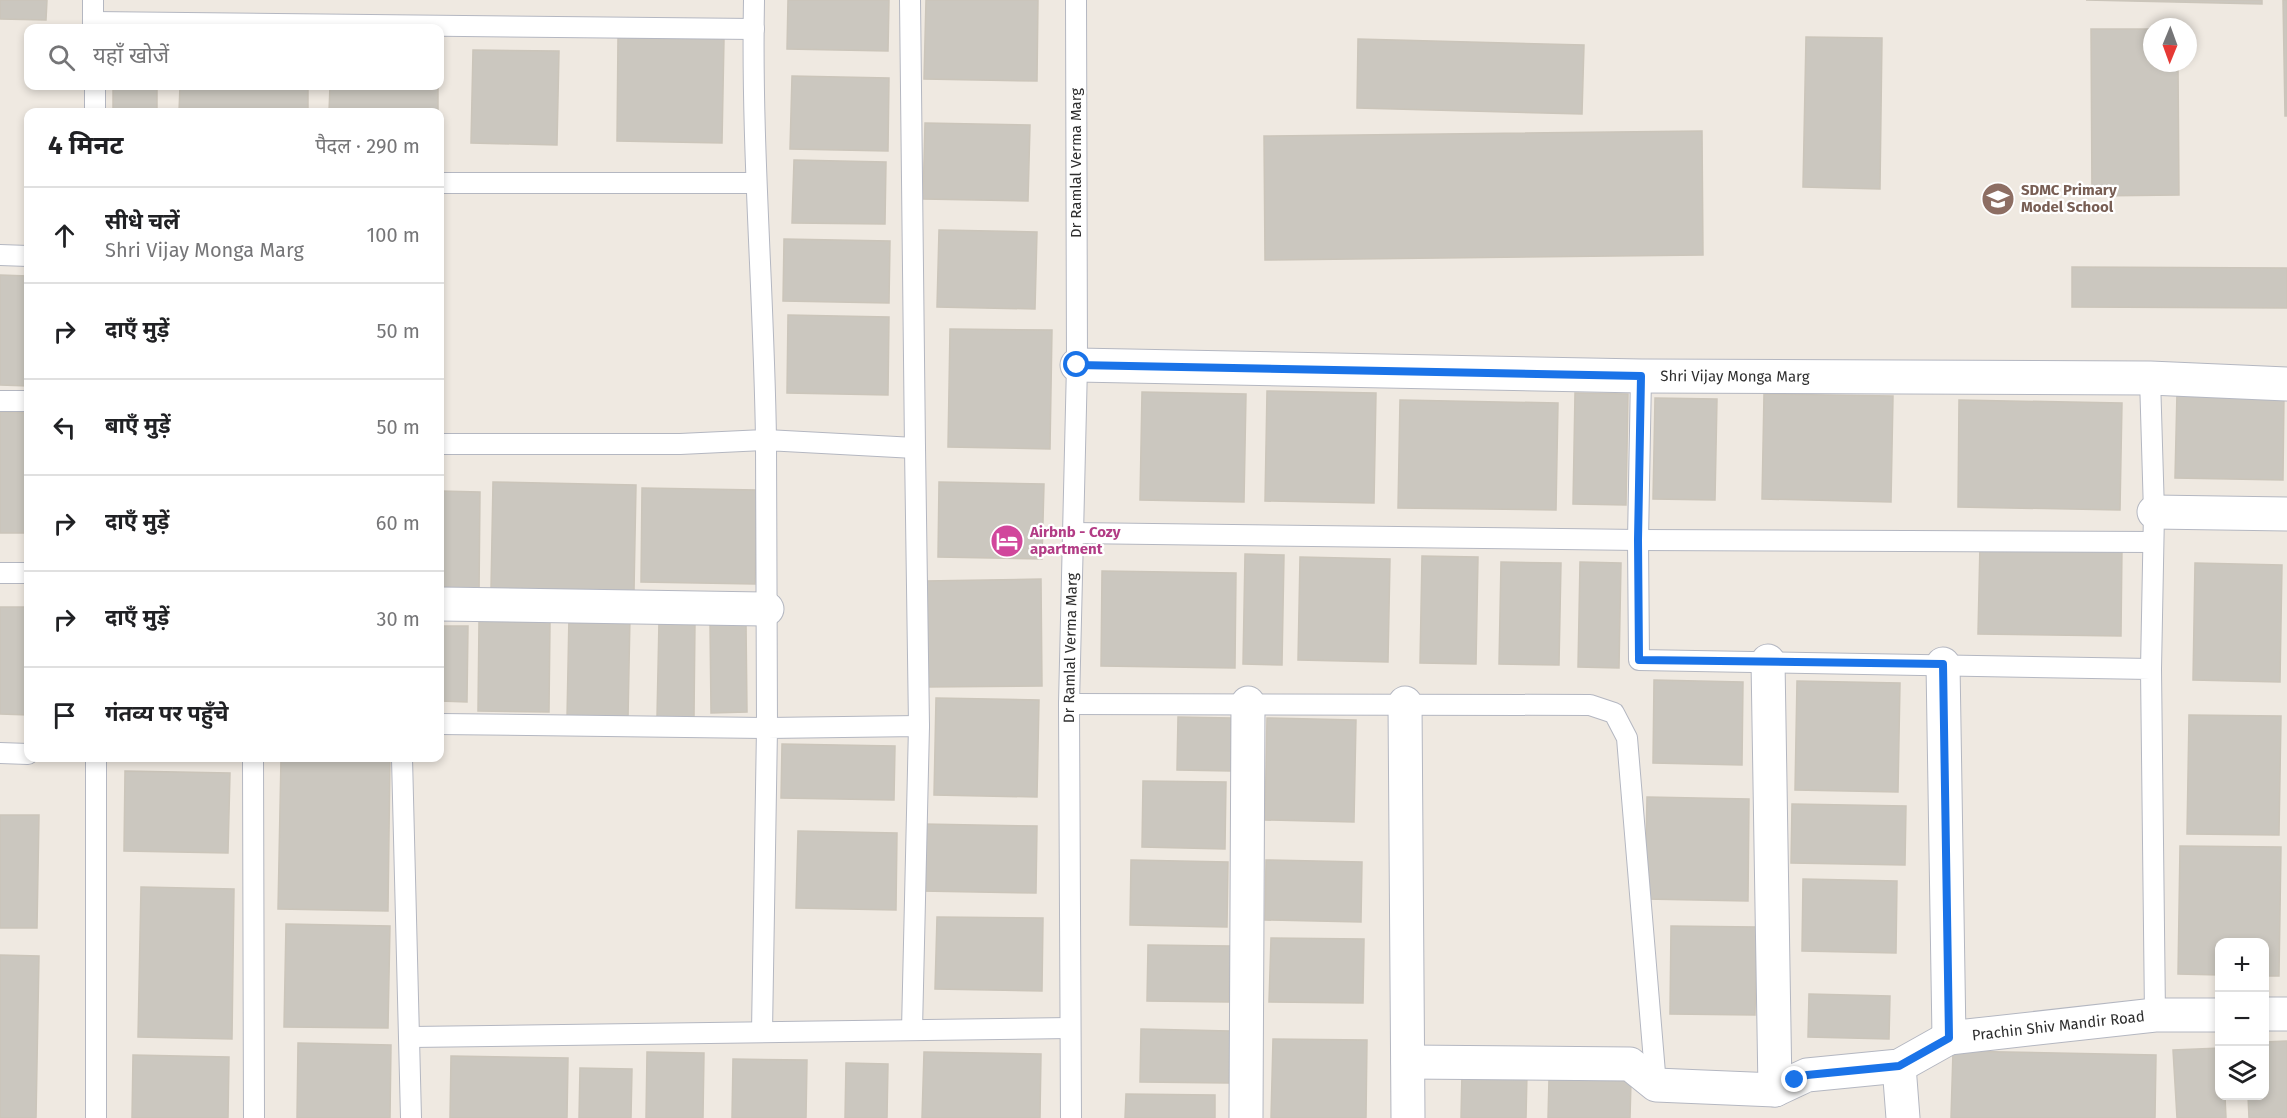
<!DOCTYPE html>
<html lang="hi">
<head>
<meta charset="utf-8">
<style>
	body { margin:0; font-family:"Fira Sans","Noto Sans Devanagari",sans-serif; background:#f2f2f2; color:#202124 }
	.controls { position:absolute; right:18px; bottom:18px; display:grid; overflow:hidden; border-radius:12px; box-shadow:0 3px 9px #0003 }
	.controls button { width:54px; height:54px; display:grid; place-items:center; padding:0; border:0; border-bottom:2px solid #e0e0e0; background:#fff; color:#202124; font:30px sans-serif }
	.compass { position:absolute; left:2143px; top:18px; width:54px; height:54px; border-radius:50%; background:#fff; box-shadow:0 3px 9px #0003; rotate:181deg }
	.stop { position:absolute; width:18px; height:18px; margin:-14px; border:4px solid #1a73e8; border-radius:50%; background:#fff }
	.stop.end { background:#1a73e8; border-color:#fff; box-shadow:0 2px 6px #0008 }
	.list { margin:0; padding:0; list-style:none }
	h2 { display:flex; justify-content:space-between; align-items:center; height:78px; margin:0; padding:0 24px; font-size:26px }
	h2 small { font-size:20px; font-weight:400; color:#757577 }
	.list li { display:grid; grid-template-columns:39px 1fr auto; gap:18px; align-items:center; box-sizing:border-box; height:96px; padding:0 24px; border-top:2px solid #e0e0e0 }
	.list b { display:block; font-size:22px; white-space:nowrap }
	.list p { margin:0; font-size:20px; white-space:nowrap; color:#757577 }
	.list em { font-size:20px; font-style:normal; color:#757577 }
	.icon { flex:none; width:33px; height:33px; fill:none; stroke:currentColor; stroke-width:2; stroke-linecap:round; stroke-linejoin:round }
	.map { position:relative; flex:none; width:2287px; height:1118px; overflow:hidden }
	.search { position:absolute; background:#fff; box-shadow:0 3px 9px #0003; left:24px; top:24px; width:420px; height:66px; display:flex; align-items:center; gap:15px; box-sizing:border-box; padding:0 21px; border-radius:12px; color:#757577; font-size:22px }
	.panel { position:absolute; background:#fff; box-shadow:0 3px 9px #0003; left:24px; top:108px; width:420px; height:654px; border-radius:12px }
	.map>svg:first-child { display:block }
</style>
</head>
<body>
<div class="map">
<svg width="2287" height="1118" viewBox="0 0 2287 1118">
	<rect width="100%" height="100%" fill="#efe9e1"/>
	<g fill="#cbc7bf" stroke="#cbc5ba" stroke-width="1.5">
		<polygon points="0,0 47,0 46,20 0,19"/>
		<polygon points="788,0 889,0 888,51 787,49"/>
		<polygon points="926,0 1038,0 1037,81 924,79"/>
		<polygon points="2086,0 2262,0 2262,4"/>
		<polygon points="2283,0 2287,0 2287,116 2285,116"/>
		<polygon points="2091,29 2152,29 2152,63 2178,63 2179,195 2092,196"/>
		<polygon points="618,37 724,39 722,143 617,141"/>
		<polygon points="1806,37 1882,38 1880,189 1803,187"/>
		<polygon points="1358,39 1584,45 1582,114 1357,108"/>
		<polygon points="473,50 559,51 557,145 471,143"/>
		<polygon points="792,76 889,78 888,151 790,149"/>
		<rect x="113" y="86" width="44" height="26"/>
		<polygon points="180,86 308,86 308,112 179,112"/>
		<polygon points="330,86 438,86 438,112 329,112"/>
		<polygon points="925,123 1030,125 1028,201 923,199"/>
		<polygon points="1702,131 1703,255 1265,260 1264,136"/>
		<polygon points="794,160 886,162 885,224 792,223"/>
		<polygon points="939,230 1037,232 1035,309 937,307"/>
		<polygon points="784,239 890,241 889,303 783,301"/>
		<polygon points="2072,267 2287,268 2287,308 2072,307"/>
		<polygon points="0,275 28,276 28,386 0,385"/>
		<polygon points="788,315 889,317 888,395 787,393"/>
		<polygon points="950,329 1052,330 1050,449 948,447"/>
		<polygon points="1267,391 1376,393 1374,503 1265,501"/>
		<polygon points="1142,392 1246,394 1244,502 1140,500"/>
		<polygon points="2177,392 2284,394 2283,480 2175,478"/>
		<polygon points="1575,393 1628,394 1626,505 1573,504"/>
		<polygon points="1764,394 1893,396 1891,502 1762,499"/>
		<polygon points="1655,398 1717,399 1715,500 1653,499"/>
		<polygon points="1400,400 1558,403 1556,510 1398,508"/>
		<polygon points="1959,400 2122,403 2120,510 1958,507"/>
		<polygon points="0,412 28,413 28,533 0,533"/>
		<polygon points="493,482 636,485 634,591 491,588"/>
		<polygon points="939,482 1044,484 1042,559 938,557"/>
		<polygon points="642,488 757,490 755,584 641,582"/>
		<polygon points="440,491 480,492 479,596 440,596"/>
		<polygon points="1980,544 2122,547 2121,636 1978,634"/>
		<polygon points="1245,554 1284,555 1282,665 1243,664"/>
		<polygon points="1422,556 1478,557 1476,664 1420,663"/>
		<polygon points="1300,557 1390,559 1388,662 1298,660"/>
		<polygon points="1501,562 1561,563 1559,665 1499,664"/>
		<polygon points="1580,562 1621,563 1619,668 1578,667"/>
		<polygon points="2195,563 2282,565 2280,682 2193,680"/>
		<polygon points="1102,571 1236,573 1235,668 1101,666"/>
		<polygon points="1041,579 1042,686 925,687 925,581"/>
		<polygon points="0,607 28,607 28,715 0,714"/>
		<polygon points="569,615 630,616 628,719 567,718"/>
		<polygon points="479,621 550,622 549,712 478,711"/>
		<polygon points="659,621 695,621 694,718 657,717"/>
		<polygon points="710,622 746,622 747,712 711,713"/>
		<polygon points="440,626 468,626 467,702 440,701"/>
		<polygon points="1654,680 1743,682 1742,765 1653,763"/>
		<polygon points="1797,681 1900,683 1898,792 1795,790"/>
		<polygon points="936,698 1039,700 1037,797 934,795"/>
		<polygon points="2189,715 2281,716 2279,835 2187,834"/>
		<polygon points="1178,717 1231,718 1231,771 1177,770"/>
		<polygon points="1267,718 1356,720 1354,822 1265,820"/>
		<polygon points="782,744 895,746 894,800 781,798"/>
		<polygon points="281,758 390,758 388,911 278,909"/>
		<polygon points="125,771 230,773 228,853 124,851"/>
		<polygon points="1143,781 1226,782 1225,849 1142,847"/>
		<polygon points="1647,797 1749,799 1748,901 1645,899"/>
		<polygon points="1792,804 1906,806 1905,865 1791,863"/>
		<polygon points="0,815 39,815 37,928 0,928"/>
		<polygon points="923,824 1037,826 1036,893 921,891"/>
		<polygon points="798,831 897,833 896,910 796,908"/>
		<polygon points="2180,846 2281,847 2279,976 2264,976 2264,942 2220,942 2220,975 2178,974"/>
		<polygon points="1131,860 1228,862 1227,927 1130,925"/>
		<polygon points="1266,860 1362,862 1361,922 1265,920"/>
		<polygon points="1803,879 1897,881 1896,953 1802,951"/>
		<polygon points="141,887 234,889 232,1039 138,1037"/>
		<polygon points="937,917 1043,918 1042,991 935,989"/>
		<polygon points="286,924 390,926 388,1028 284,1027"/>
		<polygon points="1671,926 1757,927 1755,1015 1670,1014"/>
		<polygon points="1271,938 1364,939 1363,1003 1269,1002"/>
		<polygon points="1148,945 1230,946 1229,1002 1147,1001"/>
		<polygon points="0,955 39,956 36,1118 0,1118"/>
		<polygon points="1809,994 1890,996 1889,1039 1808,1037"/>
		<polygon points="1141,1029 1230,1031 1229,1083 1140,1082"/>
		<polygon points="1273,1039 1367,1040 1366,1118 1271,1118"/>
		<polygon points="2287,1041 2287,1118 2249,1118 2248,1096 2264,1096 2264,1042"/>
		<polygon points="298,1043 391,1045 390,1118 297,1118"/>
		<polygon points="2220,1048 2220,1096 2225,1096 2226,1118 2177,1118 2173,1050"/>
		<polygon points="1953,1051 2156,1055 2155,1118 1951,1118"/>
		<polygon points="647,1052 704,1053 703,1118 646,1118"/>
		<polygon points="924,1052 1041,1054 1040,1118 922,1118"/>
		<polygon points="133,1055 229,1057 228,1118 132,1118"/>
		<polygon points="451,1056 568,1058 567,1118 450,1118"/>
		<polygon points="733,1059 807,1060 806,1118 732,1118"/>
		<polygon points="846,1063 888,1064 887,1118 845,1118"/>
		<polygon points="580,1068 632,1069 631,1118 579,1118"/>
		<polygon points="1462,1072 1527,1073 1526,1118 1461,1118"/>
		<polygon points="1549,1079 1631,1081 1630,1118 1548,1118"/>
		<polygon points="1126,1094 1215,1095 1215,1118 1125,1118"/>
	</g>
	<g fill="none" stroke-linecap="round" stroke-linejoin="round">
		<g stroke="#b4b7c1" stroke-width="22">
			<g id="service">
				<polyline points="910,0 915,448"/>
				<polyline points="93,22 754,29"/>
				<polyline points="93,28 93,0"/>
				<polyline points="95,86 95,112"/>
				<polyline points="440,183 755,183"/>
				<polyline points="0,255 28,256"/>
				<polyline points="1641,376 1638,540 1639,660 2151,669 2155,1015"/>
				<polyline points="2150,378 2154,512 2151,669"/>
				<polyline points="0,401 28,401"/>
				<path d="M440 444H680L766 440C764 293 751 147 754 0"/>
				<polyline points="1073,533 1638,540 2153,542"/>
				<polyline points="0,573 28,573"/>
				<polyline points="1069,704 1590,705 1614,713 1627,738 1656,1085"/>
				<polyline points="440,724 767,728 766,440 915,448 919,726"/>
				<polyline points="0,753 28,754"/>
				<polyline points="253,758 254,1118"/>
				<polyline points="402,758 411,1118"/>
				<polyline points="762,1032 767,728 919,726 912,1030"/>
				<polyline points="411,1037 1070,1028"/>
				<polyline points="96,1118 96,758"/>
				<path id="s1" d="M1071 1118 1069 704 1077 365 1076 0"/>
			</g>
		</g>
		<g stroke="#b4b7c1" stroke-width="35">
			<g id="minor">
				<path id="s2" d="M1077 365 1641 376 2150 378 2287 384"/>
				<polyline points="2154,512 2287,514"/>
				<polyline points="440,604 767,609"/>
				<polyline points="1768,661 1775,1090"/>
				<path id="s3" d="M1943 664 1949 1038 2155 1015H2220"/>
				<polyline points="1405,703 1408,1118"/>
				<polyline points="2264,1014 2287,1014"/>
				<polyline points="1408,1062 1630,1064 1656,1085 1775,1090 1807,1075 1899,1066 1949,1038"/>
				<polyline points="1899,1066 1903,1118"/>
				<polyline points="1246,1118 1248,703"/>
			</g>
		</g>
		<use href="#service" stroke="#fff" stroke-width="20"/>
		<use href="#minor" stroke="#fff" stroke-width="33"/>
	</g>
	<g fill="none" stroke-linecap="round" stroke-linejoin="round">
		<polyline stroke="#1a73e8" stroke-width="8" points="1077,365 1641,376 1638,540 1639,660 1943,664 1949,1038 1899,1066 1807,1075 1795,1080"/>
	</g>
	<defs>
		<g id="school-disc" transform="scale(1.725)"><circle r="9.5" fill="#8d6e63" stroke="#fff"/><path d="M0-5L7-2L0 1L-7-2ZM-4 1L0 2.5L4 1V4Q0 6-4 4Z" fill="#fff"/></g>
		<g id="hotel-disc" transform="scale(1.725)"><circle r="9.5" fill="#d1479c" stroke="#fff"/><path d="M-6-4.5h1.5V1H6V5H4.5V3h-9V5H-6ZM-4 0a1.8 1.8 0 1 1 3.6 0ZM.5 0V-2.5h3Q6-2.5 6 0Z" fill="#fff"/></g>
	</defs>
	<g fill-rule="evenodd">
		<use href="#school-disc" x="1998" y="199"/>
		<use href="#hotel-disc" x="1007" y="541"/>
	</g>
	<g text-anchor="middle" stroke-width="4.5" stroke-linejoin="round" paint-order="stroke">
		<g font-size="15" fill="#2e2e2e" stroke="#fff">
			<text transform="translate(1076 163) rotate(-90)" y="5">Dr Ramlal Verma Marg</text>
			<text dy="5" stroke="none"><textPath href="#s2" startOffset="658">Shri Vijay Monga Marg</textPath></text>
			<text dy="5" stroke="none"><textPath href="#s1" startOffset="470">Dr Ramlal Verma Marg</textPath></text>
			<text dy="5" stroke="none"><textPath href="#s3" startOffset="484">Prachin Shiv Mandir Road</textPath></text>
		</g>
		<g font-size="15" font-weight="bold" fill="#785e54" stroke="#fff" text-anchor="start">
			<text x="2021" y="195">SDMC Primary<tspan x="2021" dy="17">Model School</tspan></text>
		</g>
		<g font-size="15" font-weight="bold" fill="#b23c85" stroke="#fff" text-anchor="start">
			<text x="1030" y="537">Airbnb - Cozy<tspan x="1030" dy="17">apartment</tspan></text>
		</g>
	</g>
</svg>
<div class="controls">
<button>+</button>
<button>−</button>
<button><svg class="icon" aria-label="layers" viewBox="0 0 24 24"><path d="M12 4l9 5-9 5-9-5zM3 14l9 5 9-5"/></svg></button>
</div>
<svg class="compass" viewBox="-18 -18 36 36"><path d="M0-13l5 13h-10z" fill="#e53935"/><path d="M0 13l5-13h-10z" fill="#757577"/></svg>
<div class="stop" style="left:1077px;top:365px"></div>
<div class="stop end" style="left:1795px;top:1080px"></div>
<div class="search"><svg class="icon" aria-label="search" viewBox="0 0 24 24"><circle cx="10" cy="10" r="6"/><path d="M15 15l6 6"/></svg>यहाँ खोजें</div>
<section class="panel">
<h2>4 मिनट<small>पैदल · 290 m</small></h2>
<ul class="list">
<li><svg class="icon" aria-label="ahead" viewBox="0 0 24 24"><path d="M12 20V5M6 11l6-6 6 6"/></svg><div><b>सीधे चलें</b><p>Shri Vijay Monga Marg</p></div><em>100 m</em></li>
<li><svg class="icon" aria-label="right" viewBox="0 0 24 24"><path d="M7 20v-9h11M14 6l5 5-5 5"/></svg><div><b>दाएँ मुड़ें</b></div><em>50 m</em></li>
<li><svg class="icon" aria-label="left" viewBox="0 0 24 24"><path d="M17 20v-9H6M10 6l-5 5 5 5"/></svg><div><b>बाएँ मुड़ें</b></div><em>50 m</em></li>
<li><svg class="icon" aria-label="right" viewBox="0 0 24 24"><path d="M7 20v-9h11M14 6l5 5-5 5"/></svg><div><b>दाएँ मुड़ें</b></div><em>60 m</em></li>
<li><svg class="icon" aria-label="right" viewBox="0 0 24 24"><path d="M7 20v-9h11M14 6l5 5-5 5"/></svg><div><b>दाएँ मुड़ें</b></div><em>30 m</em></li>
<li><svg class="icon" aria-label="arrive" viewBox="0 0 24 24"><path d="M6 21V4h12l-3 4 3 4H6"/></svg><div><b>गंतव्य पर पहुँचे</b></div></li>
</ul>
</section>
</div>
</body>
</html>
